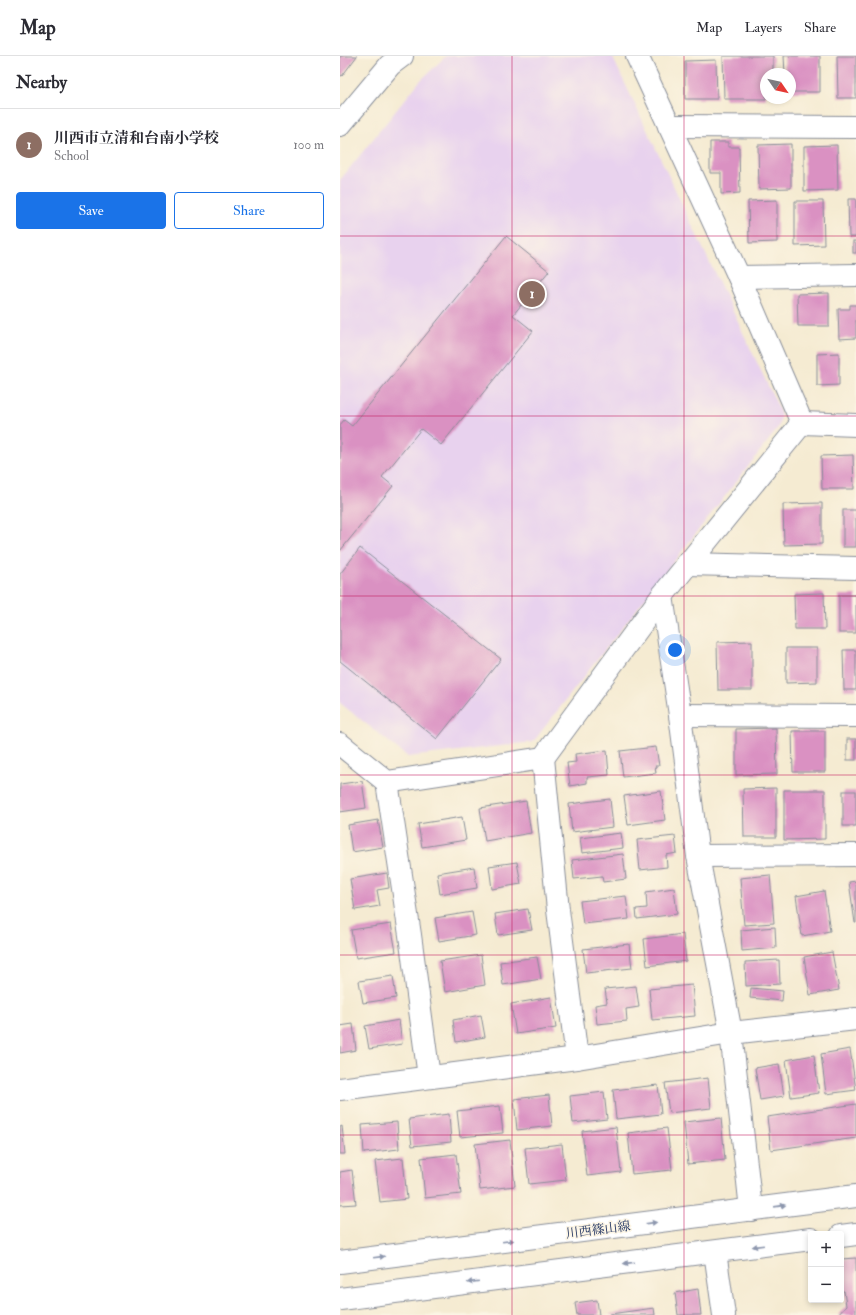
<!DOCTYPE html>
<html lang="en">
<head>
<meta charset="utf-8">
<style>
	body { margin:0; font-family:"IM FELL Double Pica","Noto Serif JP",serif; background:#f2f2f3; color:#2b2b33 }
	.controls { position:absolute; right:12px; bottom:12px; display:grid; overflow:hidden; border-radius:4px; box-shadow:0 2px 6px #0003 }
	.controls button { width:36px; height:36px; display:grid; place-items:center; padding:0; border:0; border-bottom:1px solid #e1e1e2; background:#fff; color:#2b2b33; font:20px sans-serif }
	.compass { position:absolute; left:420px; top:12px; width:36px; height:36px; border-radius:50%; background:#fff; box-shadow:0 2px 6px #0003; rotate:124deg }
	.you { position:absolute; left:335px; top:594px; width:14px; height:14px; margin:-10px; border:3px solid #fff; border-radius:50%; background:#1a73e8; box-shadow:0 0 0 6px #1a73e833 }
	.badge { display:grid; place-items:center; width:26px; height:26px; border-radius:50%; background:#1a73e8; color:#fff; font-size:13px; font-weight:700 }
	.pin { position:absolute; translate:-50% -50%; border:2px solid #fff; box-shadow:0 1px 4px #0006 }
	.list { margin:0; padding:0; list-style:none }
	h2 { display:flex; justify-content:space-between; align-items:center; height:52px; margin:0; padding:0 16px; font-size:17px }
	h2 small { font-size:13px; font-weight:400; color:#7c7c81 }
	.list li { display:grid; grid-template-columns:26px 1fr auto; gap:12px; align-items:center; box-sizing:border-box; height:72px; padding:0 16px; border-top:1px solid #e1e1e2 }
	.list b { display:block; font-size:15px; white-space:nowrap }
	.list p { margin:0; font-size:13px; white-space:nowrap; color:#7c7c81 }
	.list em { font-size:13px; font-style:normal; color:#7c7c81 }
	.actions { display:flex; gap:8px; padding:12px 16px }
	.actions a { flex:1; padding:9px 0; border:1px solid #1a73e8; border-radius:4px; text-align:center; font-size:14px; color:#1a73e8 }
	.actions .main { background:#1a73e8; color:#fff }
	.map { position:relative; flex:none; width:516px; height:1259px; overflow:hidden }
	header { display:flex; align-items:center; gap:24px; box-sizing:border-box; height:56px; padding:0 20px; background:#fff; border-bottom:1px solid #e1e1e2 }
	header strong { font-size:19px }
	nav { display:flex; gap:22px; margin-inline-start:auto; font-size:14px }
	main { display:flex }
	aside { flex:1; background:#fff }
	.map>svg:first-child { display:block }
</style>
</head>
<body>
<header>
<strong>Map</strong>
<nav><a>Map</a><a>Layers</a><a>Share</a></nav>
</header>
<main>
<aside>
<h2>Nearby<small></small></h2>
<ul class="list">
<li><span class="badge" style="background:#8d6e63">1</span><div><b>川西市立清和台南小学校</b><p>School</p></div><em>100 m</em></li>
</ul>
<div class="actions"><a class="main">Save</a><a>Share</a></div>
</aside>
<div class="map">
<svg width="516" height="1259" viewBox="0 0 516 1259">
	<rect width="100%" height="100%" fill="#fcf5e5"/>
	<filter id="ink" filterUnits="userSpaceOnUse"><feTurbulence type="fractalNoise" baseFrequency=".025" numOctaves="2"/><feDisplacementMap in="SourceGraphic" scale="8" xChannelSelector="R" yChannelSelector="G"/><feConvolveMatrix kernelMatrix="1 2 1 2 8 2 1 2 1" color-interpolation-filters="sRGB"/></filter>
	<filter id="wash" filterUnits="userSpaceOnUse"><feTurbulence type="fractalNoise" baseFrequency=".012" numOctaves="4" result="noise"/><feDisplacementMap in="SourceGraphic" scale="16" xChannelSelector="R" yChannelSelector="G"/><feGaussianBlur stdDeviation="0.9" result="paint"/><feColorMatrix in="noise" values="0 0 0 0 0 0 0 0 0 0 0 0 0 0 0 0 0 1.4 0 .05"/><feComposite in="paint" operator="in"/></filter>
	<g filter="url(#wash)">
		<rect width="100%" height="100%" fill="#f5ebd2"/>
		<polygon fill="#e8d2ee" points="106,0 272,0 439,353 441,361 439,369 435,376 193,686 68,701 0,647 0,124 79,26"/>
		<g id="blocks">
			<g fill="#da91c2">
				<polygon points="0,0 17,0 2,20 0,19"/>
				<polygon points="383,0 433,0 433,18 426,18 426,43 384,43"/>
				<polygon points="444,0 480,0 480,36 450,36 450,18 445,18"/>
				<polygon points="497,0 516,0 516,42 498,42"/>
				<polygon points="376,4 377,43 345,43 345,5"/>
				<polygon points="370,86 388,86 388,91 399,91 400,137 381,138 381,117 370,117"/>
				<polygon points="451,88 451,132 419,133 418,89"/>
				<polygon points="497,89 498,134 464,135 464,90"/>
				<polygon points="508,143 516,143 516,181 509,181"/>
				<polygon points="437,144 437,186 409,187 408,145"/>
				<polygon points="455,145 483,145 484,189 455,190"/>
				<polygon points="166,180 209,215 173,259 193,275 101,389 81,373 42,421 53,430 0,495 0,369 4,364 12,370"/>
				<rect x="513" y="185" width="3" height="12"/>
				<polygon points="489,237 489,270 458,270 457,238"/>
				<polygon points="510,249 516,249 516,282 499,283 498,253 510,253"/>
				<polygon points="499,297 499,329 477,330 477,298"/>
				<polygon points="513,399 514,433 482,433 481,400"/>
				<polygon points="482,447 482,488 444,489 443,448"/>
				<rect x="503" y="454" width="13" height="37"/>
				<polygon points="20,492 161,603 97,683 0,605 0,518"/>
				<polygon points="484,537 485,573 455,573 454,538"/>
				<rect x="499" y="539" width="17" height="38"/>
				<polygon points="412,585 412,634 378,634 377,586"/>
				<polygon points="446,592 477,592 477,626 446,627"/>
				<polygon points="503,594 516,594 516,634 504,634"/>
				<polygon points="436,672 437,718 396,719 396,673"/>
				<polygon points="452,675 485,675 485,716 453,716"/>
				<rect x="507" y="683" width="9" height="21"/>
				<polygon points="316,691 319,710 315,710 316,717 283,721 280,695"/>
				<polygon points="267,694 269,719 247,721 247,727 230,730 227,707 236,706 235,698"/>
				<polygon points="22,725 26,752 0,756 0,728"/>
				<polygon points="436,732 436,781 404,781 403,733"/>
				<polygon points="444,734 485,734 485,783 444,784"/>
				<polygon points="321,735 325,764 288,769 284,740"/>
				<rect x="503" y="735" width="13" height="35"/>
				<polygon points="270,743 273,771 232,776 229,748"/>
				<polygon points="186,745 191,777 145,785 140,752"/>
				<polygon points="122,761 126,784 82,791 78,768"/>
				<polygon points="38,764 43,791 12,796 8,769"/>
				<polygon points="281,777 283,792 242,797 240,782"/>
				<polygon points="335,780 337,797 326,799 327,811 300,814 297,784"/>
				<polygon points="283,798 286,823 263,826 262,820 234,823 232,804"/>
				<polygon points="177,806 181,828 152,833 149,810"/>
				<polygon points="134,811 137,832 100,838 97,817"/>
				<polygon points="47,817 49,832 37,834 40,850 15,854 10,823"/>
				<polygon points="430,819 434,867 404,869 400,822"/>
				<polygon points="516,825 516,867 515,867 509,826"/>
				<polygon points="334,832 337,858 297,863 296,853 307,852 306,836"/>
				<polygon points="484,835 490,875 462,880 456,840"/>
				<polygon points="286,840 289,863 243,868 240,845"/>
				<polygon points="188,853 192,874 158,879 155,858"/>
				<polygon points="132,856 136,879 99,885 95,862"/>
				<polygon points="51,868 56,896 16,902 11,874"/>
				<polygon points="435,871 436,892 402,895 401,874"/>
				<polygon points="343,878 346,905 307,910 304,883"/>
				<polygon points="289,888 292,912 246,917 243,893"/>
				<polygon points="492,896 499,934 470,939 464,901"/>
				<polygon points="141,899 145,929 105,936 100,905"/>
				<polygon points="197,901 201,923 163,929 160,906"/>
				<polygon points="439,904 440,928 406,930 405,906"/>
				<polygon points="53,920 56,942 23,947 19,925"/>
				<polygon points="352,929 355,960 312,964 309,933"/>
				<polygon points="296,930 299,951 286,953 287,965 257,968 255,949 267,947 265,933"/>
				<polygon points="411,932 443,935 442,945 410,942"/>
				<polygon points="211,941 216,972 176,978 171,948"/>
				<polygon points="141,959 145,981 116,986 113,964"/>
				<polygon points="59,964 62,988 29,993 25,970"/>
				<polygon points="13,968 16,994 0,997 0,970"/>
				<polygon points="510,993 516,1034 486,1038 481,998"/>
				<polygon points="474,999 479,1037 451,1041 446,1004"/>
				<polygon points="439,1008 444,1040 420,1044 415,1012"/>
				<polygon points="368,1022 371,1052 329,1057 325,1027"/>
				<polygon points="318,1029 321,1058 276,1063 273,1034"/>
				<polygon points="264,1036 267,1063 233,1067 230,1040"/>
				<polygon points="209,1039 212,1070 177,1074 174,1043"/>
				<polygon points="516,1048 516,1082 431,1094 427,1061"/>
				<polygon points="160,1050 163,1077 120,1081 117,1055"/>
				<polygon points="109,1058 111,1086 72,1090 69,1063"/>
				<polygon points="381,1062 385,1104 348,1108 344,1066"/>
				<polygon points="57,1066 59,1093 24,1097 22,1069"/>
				<polygon points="2,1070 5,1098 0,1098 0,1071"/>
				<polygon points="276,1071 281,1116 247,1120 242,1075"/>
				<polygon points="327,1072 332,1114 292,1118 288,1077"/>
				<polygon points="170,1084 175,1130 140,1134 135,1088"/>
				<polygon points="222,1088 226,1124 189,1128 185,1092"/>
				<polygon points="116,1098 121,1138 85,1142 81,1102"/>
				<polygon points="63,1102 67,1143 40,1146 35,1105"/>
				<polygon points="12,1114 16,1148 0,1149 0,1116"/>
				<polygon points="516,1202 516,1259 498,1259 506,1250 504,1235 501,1235 501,1203"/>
				<polygon points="358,1233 361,1259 338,1259 335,1237"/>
				<polygon points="257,1244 259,1259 237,1259 235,1247"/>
				<polygon points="314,1252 315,1259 270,1259 270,1258"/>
			</g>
		</g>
	</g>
	<g filter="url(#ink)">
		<use href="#blocks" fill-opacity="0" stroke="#888d98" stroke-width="1"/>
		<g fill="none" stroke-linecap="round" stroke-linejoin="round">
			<g stroke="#888d98" stroke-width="24">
				<g id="minor">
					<polyline points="297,0 399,221 462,367"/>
					<polyline points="329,70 516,71"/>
					<polyline points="399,221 516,219"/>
					<polyline points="347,508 516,512"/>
					<polyline points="322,540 340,659 358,800 391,977 408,1126 411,1154"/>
					<polyline points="340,659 516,660"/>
					<polyline points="0,688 47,726 203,702 322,540 462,367 516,369"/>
					<polyline points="203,702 218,854 237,1002"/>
					<polyline points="47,726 70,879 89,1021"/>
					<polyline points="358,800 516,799"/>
					<polyline points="0,1033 237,1002 391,977 516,963"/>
					<polyline points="375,1196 384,1259"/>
				</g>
			</g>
			<g stroke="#888d98" stroke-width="24">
				<polyline id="tertiary" points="0,69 50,9 62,0"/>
			</g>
			<g stroke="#888d98" stroke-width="24">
				<g id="primary">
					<polyline points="501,1180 516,1178"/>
					<polyline points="0,1206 516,1140"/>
					<polyline points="0,1243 471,1183"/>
				</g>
			</g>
			<use href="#minor" stroke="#fff" stroke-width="22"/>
			<use href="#tertiary" stroke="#fff" stroke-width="22"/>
			<use href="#primary" stroke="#fff" stroke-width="22"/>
		</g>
		<defs><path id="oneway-solid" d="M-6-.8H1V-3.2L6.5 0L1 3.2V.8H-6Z"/></defs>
		<g fill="#8d97ae">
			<use href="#oneway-solid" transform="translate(440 1150) rotate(-8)"/>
			<use href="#oneway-solid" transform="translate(311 1167) rotate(-7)"/>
			<use href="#oneway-solid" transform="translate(168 1185) rotate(-7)"/>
			<use href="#oneway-solid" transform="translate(418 1190) rotate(173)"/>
			<use href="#oneway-solid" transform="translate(39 1201) rotate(-7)"/>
			<use href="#oneway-solid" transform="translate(289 1207) rotate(173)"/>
			<use href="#oneway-solid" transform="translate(133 1226) rotate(173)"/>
		</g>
	</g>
	<path fill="none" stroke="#c2185b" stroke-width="1" stroke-opacity="0.55" d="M172 0V1259M344 0V1259M0 180H516M0 360H516M0 540H516M0 719H516M0 899H516M0 1079H516"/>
	<g text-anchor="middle" stroke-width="3" stroke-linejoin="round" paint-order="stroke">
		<g font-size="13" fill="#1b2f5e" stroke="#fcf5e5">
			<text transform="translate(258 1173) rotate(-7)" y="5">川西篠山線</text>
		</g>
	</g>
</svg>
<div class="controls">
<button>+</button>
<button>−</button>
</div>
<svg class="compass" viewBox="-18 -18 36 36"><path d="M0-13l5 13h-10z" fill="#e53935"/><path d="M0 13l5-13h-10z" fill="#7c7c81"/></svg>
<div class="you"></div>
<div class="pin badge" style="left:192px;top:238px;background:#8d6e63">1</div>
</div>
</main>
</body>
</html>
